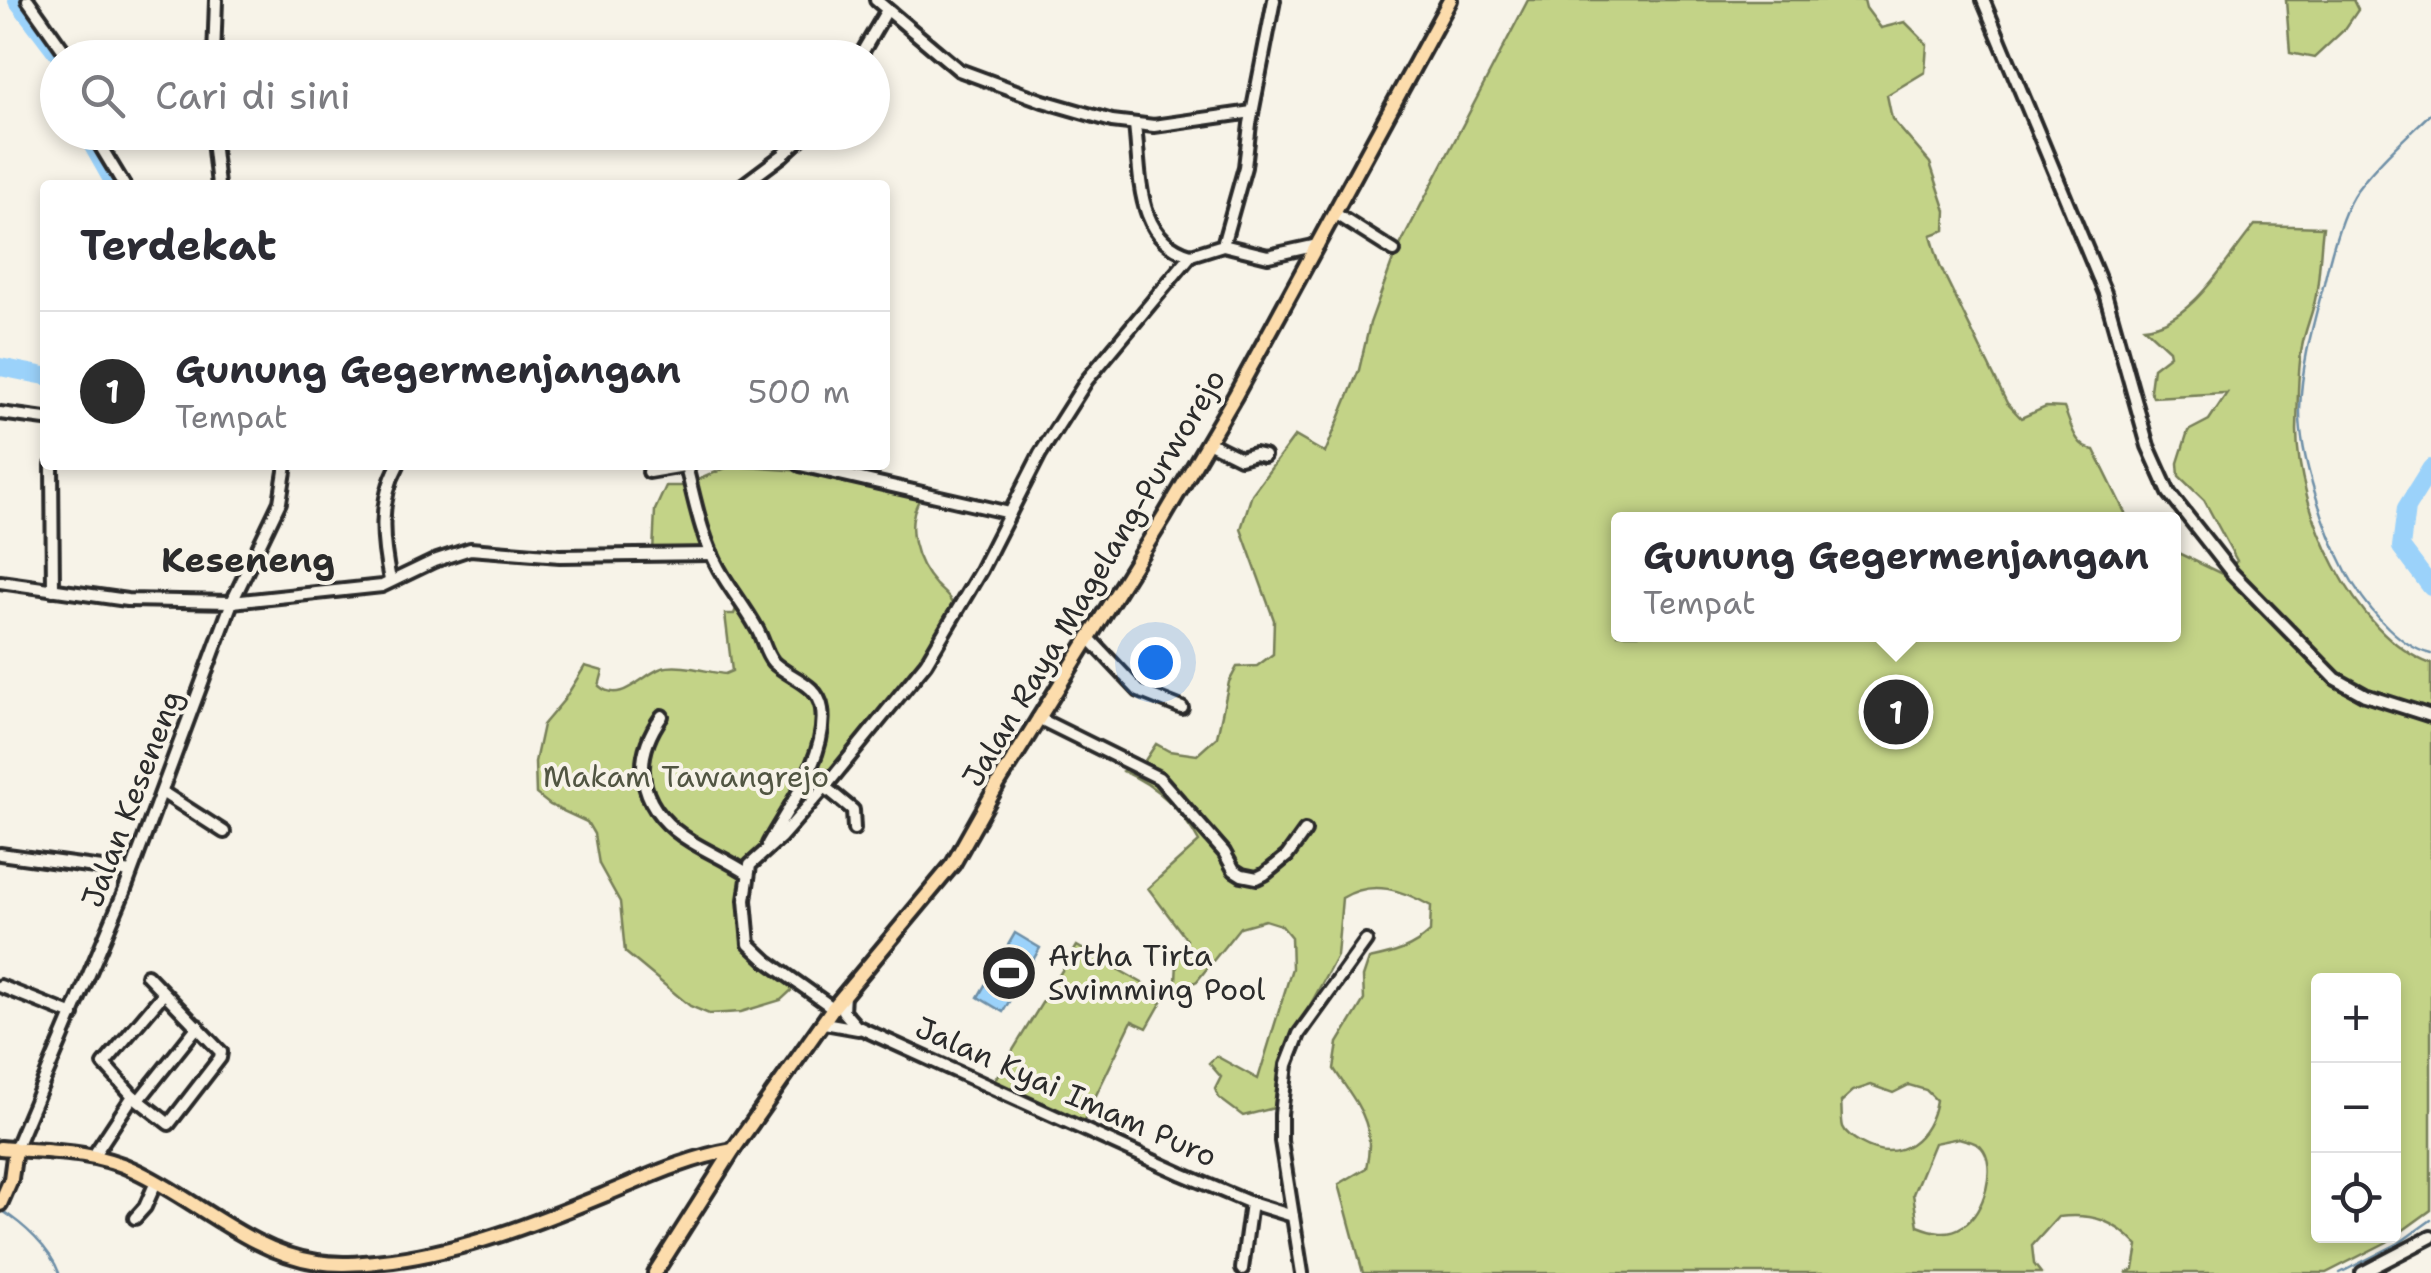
<!DOCTYPE html>
<html lang="id">
<head>
<meta charset="utf-8">
<style>
	body { margin:0; font-family:"Shantell Sans",sans-serif; background:#f2f2f3; color:#2b2b33 }
	.controls { position:absolute; right:30px; bottom:30px; display:grid; overflow:hidden; border-radius:10px; box-shadow:0 5px 15px #0003 }
	.controls button { width:90px; height:90px; display:grid; place-items:center; padding:0; border:0; border-bottom:2px solid #e1e1e2; background:#fff; color:#2b2b33; font:50px sans-serif }
	.you { position:absolute; left:1155px; top:662px; width:35px; height:35px; margin:-25px; border:8px solid #fff; border-radius:50%; background:#1a73e8; box-shadow:0 0 0 15px #1a73e833 }
	.badge { display:grid; place-items:center; width:65px; height:65px; border-radius:50%; background:#2b2b2b; color:#fff; font-size:32px; font-weight:700 }
	.pin { position:absolute; translate:-50% -50%; border:5px solid #fff; box-shadow:0 2px 10px #0006 }
	.popup { position:absolute; left:1611px; top:512px; width:570px; height:130px; box-sizing:border-box; display:grid; place-content:center; border-radius:10px; background:#fff; filter:drop-shadow(0 2px 8px #0005); font-size:32px; white-space:nowrap; color:#7c7c81 }
	.popup b { font-size:38px; color:#2b2b33 }
	.popup::after { content:''; position:absolute; left:50%; top:100%; margin-left:-20px; border:20px solid transparent; border-top-color:#fff }
	.list { margin:0; padding:0; list-style:none }
	h2 { display:flex; justify-content:space-between; align-items:center; height:130px; margin:0; padding:0 40px; font-size:42px }
	h2 small { font-size:32px; font-weight:400; color:#7c7c81 }
	.list li { display:grid; grid-template-columns:65px 1fr auto; gap:30px; align-items:center; box-sizing:border-box; height:160px; padding:0 40px; border-top:2px solid #e1e1e2 }
	.list b { display:block; font-size:38px; white-space:nowrap }
	.list p { margin:0; font-size:32px; white-space:nowrap; color:#7c7c81 }
	.list em { font-size:32px; font-style:normal; color:#7c7c81 }
	.icon { flex:none; width:55px; height:55px; fill:none; stroke:currentColor; stroke-width:2; stroke-linecap:round; stroke-linejoin:round }
	.map { position:relative; flex:none; width:2431px; height:1273px; overflow:hidden }
	.search { position:absolute; background:#fff; box-shadow:0 5px 15px #0003; left:40px; top:40px; width:850px; height:110px; display:flex; align-items:center; gap:25px; box-sizing:border-box; padding:0 35px; border-radius:55px; color:#7c7c81; font-size:38px }
	.panel { position:absolute; background:#fff; box-shadow:0 5px 15px #0003; left:40px; top:180px; width:850px; height:290px; border-radius:10px }
	.map>svg:first-child { display:block }
</style>
</head>
<body>
<div class="map">
<svg width="2431" height="1273" viewBox="0 0 2431 1273">
	<rect width="100%" height="100%" fill="#f7f3e8"/>
	<filter id="ink" filterUnits="userSpaceOnUse"><feTurbulence type="fractalNoise" baseFrequency=".01" numOctaves="2"/><feDisplacementMap in="SourceGraphic" scale="20" xChannelSelector="R" yChannelSelector="G"/><feConvolveMatrix kernelMatrix="1 2 1 2 8 2 1 2 1" color-interpolation-filters="sRGB"/></filter>
	<g filter="url(#ink)">
		<g fill="#c3d387" stroke="#777f59" stroke-width="2.5" fill-rule="evenodd">
			<path d="M1528 0H1864L1866 8 1881 28 1905 22 1927 44 1925 72 1887 95 1892 119 1930 163 1946 211 1945 230 1931 235 1940 266 2007 403 2021 418 2046 407 2064 408C2071 424 2075 448 2094 450L2128 519 1618 520V634H2174V551L2222 574 2237 561 2204 500 2179 476 2178 463 2188 431 2209 420 2227 393 2153 397 2150 390 2153 368 2170 355 2169 350 2144 327C2192 324 2226 259 2255 225L2323 227C2320 249 2320 273 2316 295 2313 313 2305 329 2302 347 2297 373 2298 404 2297 430 2297 509 2353 635 2431 664V1210L2387 1242 2326 1273H2126L2134 1269 2138 1246C2114 1220 2093 1213 2058 1217L2032 1246 2034 1264 2041 1273H1363L1339 1184 1366 1168C1377 1123 1357 1105 1334 1069L1338 1043 1364 1000 1363 977 1369 959C1393 954 1412 949 1430 932L1431 906C1402 890 1373 879 1342 898L1337 956 1291 1040 1278 1071 1274 1108 1243 1116 1219 1098 1215 1089 1221 1077 1209 1063 1216 1056 1258 1079 1292 968 1291 937 1281 925 1265 920 1240 927 1197 981 1185 987 1176 983 1177 960 1187 940 1148 888 1199 842C1182 809 1157 786 1123 771L1144 762 1156 744 1169 751 1197 755 1217 737 1229 682 1237 667 1257 666 1273 654 1274 620 1241 529 1252 494 1295 436 1325 453 1359 370 1370 323 1394 257ZM2318 980H2394V1236H2318ZM1871 1085 1893 1093 1909 1085 1926 1090 1936 1100C1930 1138 1900 1165 1861 1143 1854 1139 1846 1134 1843 1127 1841 1120 1842 1109 1841 1102L1853 1091ZM1959 1138C1967 1141 1975 1141 1981 1147 1998 1165 1984 1214 1963 1226 1948 1236 1933 1232 1918 1226L1913 1194 1934 1143Z"/>
			<polygon points="2286,0 2353,0 2358,10 2345,29 2314,58 2290,53"/>
			<path d="M730 466 862 475 921 497C903 524 915 562 936 585 946 595 951 597 954 610L932 648 811 801 763 847 747 877 748 949C761 963 786 970 795 987L781 1000 741 1012 709 1014 690 1006 625 952 620 902 599 864 594 834 587 822 550 805 536 794 535 762 543 725 564 700 585 666 603 671 599 686C621 705 641 675 662 668 680 663 707 672 725 674L732 671 725 614H734L738 604 706 556 653 553 655 510 666 486H684Z"/>
			<polygon points="1077,946 1165,996 1147,1028 1132,1021 1082,1124 994,1081"/>
		</g>
		<polygon fill="#9bd2fa" stroke="#6e8fa7" stroke-width="2.5" points="1015,933 1040,948 1003,1012 978,997"/>
		<g fill="none" stroke-linecap="round" stroke-linejoin="round">
			<g stroke="#6e8fa7" stroke-width="2.5">
				<path d="M2431 113C2406 137 2378 162 2357 190 2341 212 2330 257 2324 283 2313 325 2301 367 2300 410 2299 456 2325 530 2346 571 2362 601 2396 646 2431 654"/>
				<path d="M1 1210C23 1224 50 1248 59 1273"/>
				<polyline points="2340,1273 2399,1243 2431,1220"/>
			</g>
			<g stroke="#9bd2fa" stroke-width="18">
				<polyline points="17,0 61,58"/>
				<polyline points="85,132 115,185"/>
				<polyline points="0,367 45,376"/>
				<polyline points="2431,468 2406,508 2401,547 2431,587"/>
			</g>
			<g stroke="#2b2b2b" stroke-width="18">
				<g id="minor">
					<polyline points="28,0 69,58"/>
					<polyline points="876,0 959,70 1043,101 1112,121 1154,126 1252,112"/>
					<polyline points="1983,0 2105,293 2148,446 2169,493 2232,573 2336,679 2365,695 2431,716"/>
					<polyline points="214,58 216,0"/>
					<polyline points="859,58 887,10"/>
					<path d="M1135 125C1141 173 1134 239 1191 255"/>
					<polyline points="92,132 124,185"/>
					<polyline points="212,132 218,185"/>
					<polyline points="743,185 783,155 808,132"/>
					<polyline points="1334,213 1394,251"/>
					<polyline points="1223,245 1268,256 1318,245"/>
					<polyline points="0,413 45,419"/>
					<polyline points="1208,442 1240,458 1255,454 1264,456"/>
					<polyline points="52,465 53,590"/>
					<polyline points="800,465 1010,513"/>
					<path d="M686 466C695 501 701 536 719 569 730 589 745 607 756 627 763 638 765 653 773 662 789 678 818 683 822 709 828 755 789 806 768 844"/>
					<polyline points="649,472 690,465"/>
					<path d="M390 580C382 542 378 501 398 465"/>
					<polyline points="0,582 127,600 232,602 382,586 434,561 470,549 560,556 712,554"/>
					<polyline points="1088,637 1139,691 1182,708"/>
					<path d="M662 716C627 765 642 812 692 842 710 853 729 861 747 873"/>
					<polyline points="1038,718 1159,778 1224,852 1234,870 1242,875 1257,878 1265,874 1287,856 1305,831"/>
					<polyline points="825,787 853,810 854,829"/>
					<polyline points="162,792 224,832"/>
					<polyline points="0,854 131,872"/>
					<polyline points="147,975 221,1052 220,1058 169,1124 133,1096 104,1064 164,993"/>
					<polyline points="0,986 73,1015"/>
					<polyline points="844,994 843,1011 856,1026 1182,1174 1251,1203 1293,1216"/>
					<polyline points="833,1008 767,961 749,944 745,900 750,865 781,837 825,787 926,663 981,570 1040,454 1087,380 1191,255 1223,245 1245,167 1250,124 1274,0"/>
					<polyline points="824,1023 858,1029"/>
					<polyline points="139,1100 198,1026"/>
					<polyline points="15,1149 124,892 232,602 280,502 286,465"/>
					<polyline points="94,1155 133,1096"/>
					<polyline points="135,1218 145,1207 156,1182"/>
					<polyline points="1242,1269 1251,1203"/>
					<polyline points="1302,1273 1281,1141 1281,1114 1287,1065 1299,1034 1366,941"/>
					<polyline points="2362,1273 2431,1237"/>
				</g>
			</g>
			<g stroke="#2b2b2b" stroke-width="20">
				<g id="major">
					<path d="M0 1148C46 1152 92 1150 134 1170 195 1198 249 1252 317 1262 342 1266 369 1263 393 1260 467 1250 536 1223 604 1195 648 1177 687 1158 733 1150"/>
					<polyline points="0,1204 11,1179 15,1149"/>
					<polyline points="655,1273 733,1150 833,1008 953,864 998,784 1164,517 1235,396 1450,0"/>
				</g>
			</g>
			<use href="#minor" stroke="#f7f3e8" stroke-width="10"/>
			<use href="#major" stroke="#fcdcac" stroke-width="12"/>
		</g>
	</g>
	<defs>
		<g id="stadium-disc" transform="scale(2.875)"><circle r="9.5" fill="#2b2b2b" stroke="#f7f3e8"/><path d="M0-5a6.5 5 0 1 0 0 10a6.5 5 0 1 0 0-10ZM-3.5-1.8h7v3.6h-7Z" fill="#fff"/></g>
	</defs>
	<g fill-rule="evenodd">
		<use href="#stadium-disc" x="1009" y="973"/>
	</g>
	<g text-anchor="middle" stroke-width="8" stroke-linejoin="round" paint-order="stroke">
		<g font-size="30" fill="#2b2b2b" stroke="#f7f3e8">
			<text transform="translate(1094 578) rotate(-59)" y="10">Jalan Raya Magelang-Purworejo</text>
			<text transform="translate(132 799) rotate(-69)" y="10">Jalan Keseneng</text>
			<text transform="translate(1066 1092) rotate(24)" y="10">Jalan Kyai Imam Puro</text>
		</g>
		<g font-size="30" fill="#515542" stroke="#f7f3e8">
			<text x="686" y="787">Makam Tawangrejo</text>
		</g>
		<g font-size="30" fill="#2b2b2b" stroke="#f7f3e8" text-anchor="start">
			<text x="1048" y="966">Artha Tirta<tspan x="1048" dy="34">Swimming Pool</tspan></text>
		</g>
		<g font-size="35" font-weight="bold" fill="#2b2b2b" stroke="#f7f3e8">
			<text x="248" y="572">Keseneng</text>
		</g>
	</g>
</svg>
<div class="controls">
<button>+</button>
<button>−</button>
<button><svg class="icon" aria-label="locate" viewBox="0 0 24 24"><circle cx="12" cy="12" r="6"/><path d="M12 2v4M12 18v4M2 12h4M18 12h4"/></svg></button>
</div>
<div class="you"></div>
<div class="pin badge" style="left:1896px;top:712px">1</div>
<div class="popup"><b>Gunung Gegermenjangan</b>Tempat</div>
<div class="search"><svg class="icon" aria-label="search" viewBox="0 0 24 24"><circle cx="10" cy="10" r="6"/><path d="M15 15l6 6"/></svg>Cari di sini</div>
<section class="panel">
<h2>Terdekat<small></small></h2>
<ul class="list">
<li><span class="badge">1</span><div><b>Gunung Gegermenjangan</b><p>Tempat</p></div><em>500 m</em></li>
</ul>
</section>
</div>
</body>
</html>
